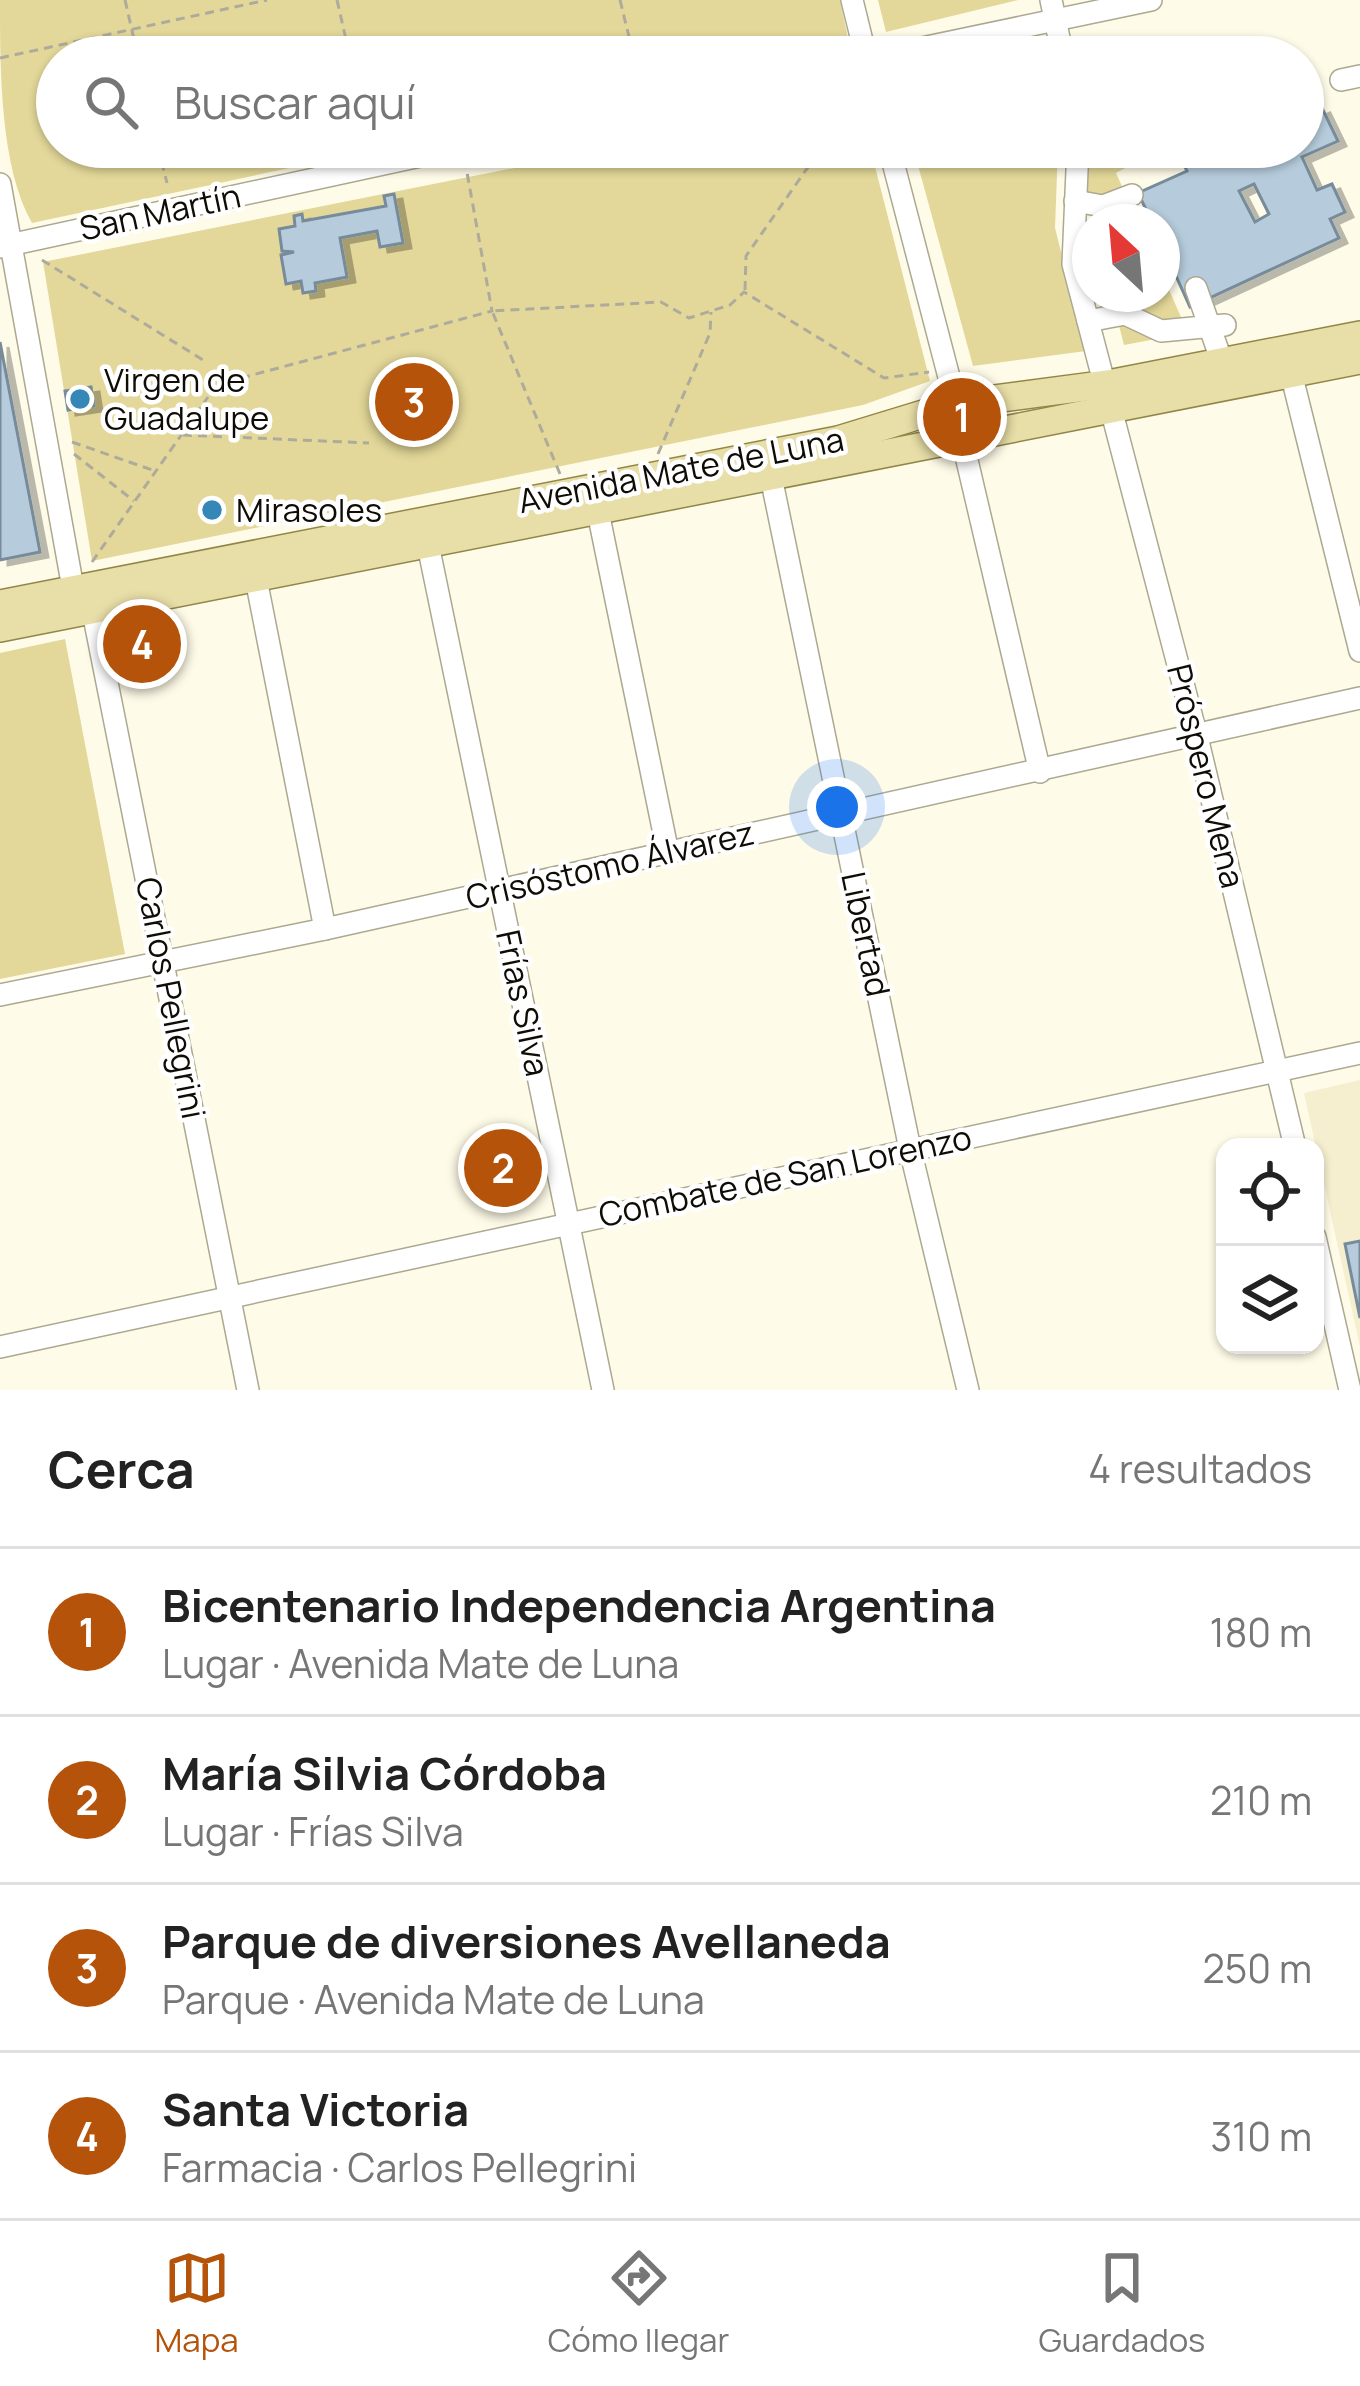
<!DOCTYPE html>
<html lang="es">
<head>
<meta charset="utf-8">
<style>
	body { margin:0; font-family:Manrope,sans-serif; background:#f2f2f2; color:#222 }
	.controls { position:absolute; right:36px; bottom:36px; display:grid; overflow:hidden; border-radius:24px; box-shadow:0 3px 9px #0004 }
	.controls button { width:108px; height:108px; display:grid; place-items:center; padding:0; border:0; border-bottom:3px solid #e0e0e0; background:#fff; color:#222; font:60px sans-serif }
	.compass { position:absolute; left:1072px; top:204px; width:108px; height:108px; border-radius:50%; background:#fff; box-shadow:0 3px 9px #0004; rotate:334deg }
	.you { position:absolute; left:837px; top:807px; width:42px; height:42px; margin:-30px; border:9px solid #fff; border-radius:50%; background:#1a73e8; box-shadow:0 0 0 18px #1a73e833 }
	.badge { display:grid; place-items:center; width:78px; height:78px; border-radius:50%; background:#b45309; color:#fff; font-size:39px; font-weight:700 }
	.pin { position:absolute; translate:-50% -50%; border:6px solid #fff; box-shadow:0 3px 12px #0006 }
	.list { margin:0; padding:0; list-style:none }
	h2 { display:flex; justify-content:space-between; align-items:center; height:156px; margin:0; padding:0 48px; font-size:51px }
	h2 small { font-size:39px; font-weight:400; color:#767676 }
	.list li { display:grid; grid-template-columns:78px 1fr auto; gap:36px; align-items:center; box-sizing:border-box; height:168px; padding:0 48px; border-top:3px solid #e0e0e0 }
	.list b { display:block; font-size:45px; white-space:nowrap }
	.list p { margin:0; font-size:39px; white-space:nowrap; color:#767676 }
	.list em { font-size:39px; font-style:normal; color:#767676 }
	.icon { flex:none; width:66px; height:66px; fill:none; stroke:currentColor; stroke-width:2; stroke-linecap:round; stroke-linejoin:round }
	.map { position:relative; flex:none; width:1360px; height:1390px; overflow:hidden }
	.search { position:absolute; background:#fff; box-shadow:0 3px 9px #0004; left:36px; right:36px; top:36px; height:132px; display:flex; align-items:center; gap:30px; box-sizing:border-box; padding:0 42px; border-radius:66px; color:#767676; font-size:45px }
	.sheet { height:828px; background:#fff }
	nav { display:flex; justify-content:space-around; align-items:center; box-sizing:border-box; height:168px; border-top:3px solid #e0e0e0; background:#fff; font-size:33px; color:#767676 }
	nav a { display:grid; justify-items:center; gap:6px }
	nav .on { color:#b45309 }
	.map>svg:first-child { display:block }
</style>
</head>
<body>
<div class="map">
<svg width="1360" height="1390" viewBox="0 0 1360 1390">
	<defs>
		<filter id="shadow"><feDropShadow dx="8" dy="5" stdDeviation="0" flood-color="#0004"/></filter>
	</defs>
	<rect width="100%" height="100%" fill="#fefbe8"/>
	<polygon fill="#f5efd0" points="1360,1080 1360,1347 1304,1093"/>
	<g fill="#e3d899">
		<path d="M0 0H840L850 48 807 57H57V147H388L32 223C0 167 0 70 0 0Z"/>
		<polygon points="878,0 1018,0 886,32"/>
		<polygon points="619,147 870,147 930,381 863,405 92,561 43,262"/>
		<polygon points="913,147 1058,147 1055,228 1086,351 973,366"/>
		<polygon points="1091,147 1132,147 1135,163 1116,173 1138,222 1093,222 1086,191"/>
		<polygon points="1162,274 1188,333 1124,345 1111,294 1162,294"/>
		<polygon points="65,639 125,954 0,979 0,653"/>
	</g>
	<g fill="#b6ccdc" stroke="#778b9a" stroke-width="3" fill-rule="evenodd" filter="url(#shadow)">
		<path d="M1322 108 1338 141 1302 157 1317 190 1332 184 1345 212 1330 219 1339 238 1190 307 1162 245V222H1152L1138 193 1187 171 1178 152 1188 147H1303V116ZM1254 184 1269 214 1255 222 1239 191Z"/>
		<polygon points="394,194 403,243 380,247 377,231 340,238 347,277 315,283 316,291 303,293 301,281 286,284 281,255 294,252 282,251 279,229 295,226 294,216 302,214 303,221 386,206 384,196"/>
		<polygon points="0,342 40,552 0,560"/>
		<polygon points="91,387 94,406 68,410 65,391"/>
		<polygon points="525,1153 530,1172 479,1184 476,1164"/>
		<polygon points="1360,1241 1360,1318 1345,1244"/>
	</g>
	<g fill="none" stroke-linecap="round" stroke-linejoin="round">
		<g stroke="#aca891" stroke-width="24">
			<g id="minor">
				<polyline points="852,0 866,57"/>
				<polyline points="1051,0 1063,57"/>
				<polyline points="879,57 1151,0"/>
				<polyline points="1341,80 1360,76"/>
				<polyline points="889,147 956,404"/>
				<polyline points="1078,147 1073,264 1197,737 1295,1147"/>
				<polyline points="0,184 73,588 92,607 248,1390"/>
				<polyline points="1075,201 1103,206 1132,195"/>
				<polyline points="0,247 462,147"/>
				<polyline points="1196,288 1222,362"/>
				<polyline points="1088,321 1125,314 1161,331 1225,325"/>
				<polyline points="1291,373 1360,651"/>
				<polyline points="962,439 1040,772"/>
				<polyline points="771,477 910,1149 968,1390"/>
				<polyline points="598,512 668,853"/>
				<polyline points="428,545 603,1390"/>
				<polyline points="256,579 325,929"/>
				<polyline points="0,995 325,929 1360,698"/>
				<polyline points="1315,1237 1350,1390"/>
				<polyline points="0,1347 1360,1053"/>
			</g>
		</g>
		<g stroke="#918648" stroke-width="30">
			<g id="major">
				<polyline points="0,604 838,440 956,404 1108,384 1360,335"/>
				<polyline points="0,628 1360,360"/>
			</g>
		</g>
		<g stroke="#aeab9c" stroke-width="3" stroke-dasharray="9 6" stroke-linecap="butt">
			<polyline points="125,0 138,57"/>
			<polyline points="337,0 350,57"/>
			<polyline points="620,0 634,57"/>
			<polyline points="0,58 267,0"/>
			<polyline points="158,147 167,183"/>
			<polyline points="42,260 203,360"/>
			<polyline points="745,290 746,256 822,147"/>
			<polyline points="241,378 492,311 466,167"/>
			<polyline points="183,435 369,443"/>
			<polyline points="72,442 155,471"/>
			<polyline points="74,454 134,501"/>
			<polyline points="658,454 710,333 711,312"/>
			<polyline points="560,474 492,311 661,302 689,318 730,305 744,292 884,378 929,372"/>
			<polyline points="92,562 208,397"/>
		</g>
		<use href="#minor" stroke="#fff" stroke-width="21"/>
		<use href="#major" stroke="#e8dea7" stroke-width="27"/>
	</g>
	<g fill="#3487b7" stroke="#fff" stroke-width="4.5">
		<circle cx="80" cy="399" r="12"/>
		<circle cx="212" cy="510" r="12"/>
	</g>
	<g text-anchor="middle" stroke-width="9" stroke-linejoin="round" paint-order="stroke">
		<g font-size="33" fill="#0e0c05" stroke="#fff">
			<text transform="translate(160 212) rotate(-12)" y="12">San Martín</text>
			<text transform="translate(681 470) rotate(-11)" y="12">Avenida Mate de Luna</text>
			<text transform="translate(1206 776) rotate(76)" y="12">Próspero Mena</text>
			<text transform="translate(610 865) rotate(-13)" y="12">Crisóstomo Álvarez</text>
			<text transform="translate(866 934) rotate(78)" y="12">Libertad</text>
			<text transform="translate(171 998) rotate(79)" y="12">Carlos Pellegrini</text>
			<text transform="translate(523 1003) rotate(78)" y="12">Frías Silva</text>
			<text transform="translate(785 1176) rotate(-12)" y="12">Combate de San Lorenzo</text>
		</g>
		<g font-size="33" fill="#0e0c05" stroke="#fff" text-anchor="start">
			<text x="104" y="392">Virgen de<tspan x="104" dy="38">Guadalupe</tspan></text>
			<text x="236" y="522">Mirasoles</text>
		</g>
	</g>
</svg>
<div class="controls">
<button><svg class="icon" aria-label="locate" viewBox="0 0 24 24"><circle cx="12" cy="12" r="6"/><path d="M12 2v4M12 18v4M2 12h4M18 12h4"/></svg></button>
<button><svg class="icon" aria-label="layers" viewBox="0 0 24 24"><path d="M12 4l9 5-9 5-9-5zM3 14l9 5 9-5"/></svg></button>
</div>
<svg class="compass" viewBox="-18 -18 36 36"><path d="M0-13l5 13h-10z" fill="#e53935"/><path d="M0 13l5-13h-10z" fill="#767676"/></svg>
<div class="you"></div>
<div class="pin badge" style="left:962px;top:417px">1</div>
<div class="pin badge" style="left:503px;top:1168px">2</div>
<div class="pin badge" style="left:414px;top:402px">3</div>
<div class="pin badge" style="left:142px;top:644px">4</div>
<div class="search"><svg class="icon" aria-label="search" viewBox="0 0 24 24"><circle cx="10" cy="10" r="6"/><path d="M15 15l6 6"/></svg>Buscar aquí</div>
</div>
<section class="sheet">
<h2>Cerca<small>4 resultados</small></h2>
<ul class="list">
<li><span class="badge">1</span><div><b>Bicentenario Independencia Argentina</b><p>Lugar · Avenida Mate de Luna</p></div><em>180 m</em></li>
<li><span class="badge">2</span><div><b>María Silvia Córdoba</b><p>Lugar · Frías Silva</p></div><em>210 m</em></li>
<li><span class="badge">3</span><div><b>Parque de diversiones Avellaneda</b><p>Parque · Avenida Mate de Luna</p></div><em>250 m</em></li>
<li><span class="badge">4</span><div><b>Santa Victoria</b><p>Farmacia · Carlos Pellegrini</p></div><em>310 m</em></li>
</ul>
</section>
<nav>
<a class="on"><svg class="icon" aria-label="map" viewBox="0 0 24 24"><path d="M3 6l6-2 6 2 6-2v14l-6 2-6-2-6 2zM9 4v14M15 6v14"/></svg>Mapa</a>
<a><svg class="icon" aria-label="directions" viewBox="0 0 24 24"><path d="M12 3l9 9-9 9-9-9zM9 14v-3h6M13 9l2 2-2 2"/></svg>Cómo llegar</a>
<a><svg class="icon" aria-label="saved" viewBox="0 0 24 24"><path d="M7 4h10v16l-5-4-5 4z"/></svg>Guardados</a>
</nav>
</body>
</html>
